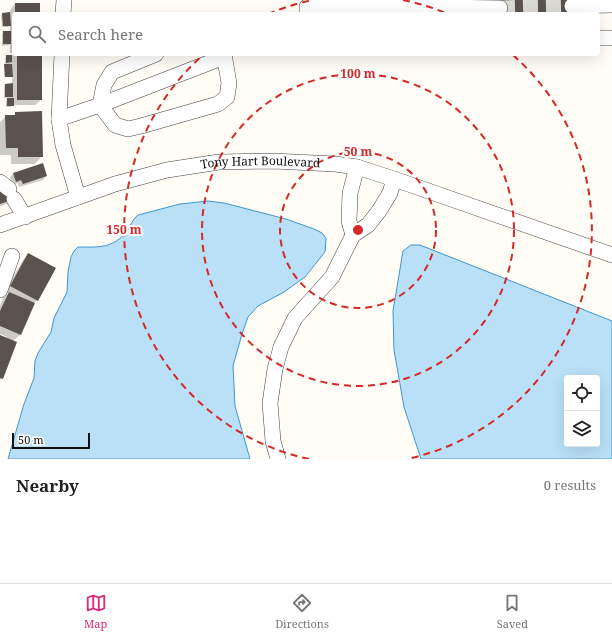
<!DOCTYPE html>
<html lang="en">
<head>
<meta charset="utf-8">
<style>
	body { margin:0; font-family:"Noto Serif",serif; background:#f6f6f6; color:#222 }
	.controls { position:absolute; right:12px; bottom:12px; display:grid; overflow:hidden; border-radius:4px; box-shadow:0 4px 16px #0002 }
	.controls button { width:36px; height:36px; display:grid; place-items:center; padding:0; border:0; border-bottom:1px solid #e0e0e0; background:#fff; color:#222; font:20px sans-serif }
	.scale { position:absolute; left:12px; bottom:10px; width:78px; box-sizing:border-box; padding-left:4px; border:2px solid #111; border-top:0; font-size:11px; line-height:14px; white-space:nowrap; color:#111; -webkit-text-stroke:3px #fff; paint-order:stroke }
	.list { margin:0; padding:0; list-style:none }
	h2 { display:flex; justify-content:space-between; align-items:center; height:52px; margin:0; padding:0 16px; font-size:17px }
	h2 small { font-size:13px; font-weight:400; color:#767676 }
	.icon { flex:none; width:22px; height:22px; fill:none; stroke:currentColor; stroke-width:2; stroke-linecap:round; stroke-linejoin:round }
	.map { position:relative; flex:none; width:612px; height:459px; overflow:hidden }
	.search { position:absolute; background:#fff; box-shadow:0 4px 16px #0002; left:12px; right:12px; top:12px; height:44px; display:flex; align-items:center; gap:10px; box-sizing:border-box; padding:0 14px; border-radius:4px; color:#767676; font-size:15px }
	.sheet { height:124px; background:#fff }
	nav { display:flex; justify-content:space-around; align-items:center; box-sizing:border-box; height:56px; border-top:1px solid #e0e0e0; background:#fff; font-size:11px; color:#767676 }
	nav a { display:grid; justify-items:center; gap:2px }
	nav .on { color:#db2777 }
	.map>svg:first-child { display:block }
</style>
</head>
<body>
<div class="map">
<svg width="612" height="459" viewBox="0 0 612 459">
	<rect width="100%" height="100%" fill="#fffdf5"/>
	<g fill="#b9e0f7" stroke="#3f96cf" fill-rule="evenodd">
		<path d="M208 201 224 203 286 219 314 229 322 233 326 238 325 252 305 277 284 292 258 306 248 317 242 334 233 366 235 406 250 459H8L24 404 34 378 35 361 38 353 51 332 54 318 67 292 68 272 71 257 74 251 78 247C98 247 113 249 127 231 131 225 132 220 138 215L180 204Z"/>
		<path d="M411 245H420L612 321V459H421L404 407 394 350 393 311 403 251ZM567 378H597V444H567Z"/>
	</g>
	<g fill="#0003">
		<polygon points="493,0 571,0 571,12 569,14 493,14"/>
		<polygon points="15,4 39,14 14,14 14,53 10,53 10,44 9,45 2,46 2,34 3,32 10,32 10,25 8,27 2,27 1,15 3,14 10,13 10,10"/>
		<polygon points="15,54 41,54 41,100 35,105 13,105 11,107 6,107 6,101 8,98 4,98 4,86 5,85 12,84 12,78 4,78 12,78 12,76 4,76 5,58 6,56 11,57"/>
		<polygon points="16,113 42,156 35,164 11,164 11,155 0,155 0,122 6,116 13,116"/>
		<polygon points="13,174 46,176 43,180 19,187 18,183 12,185 10,177"/>
		<polygon points="0,193 12,202 0,206"/>
		<polygon points="29,254 37,300 34,303 20,335 13,341 2,378 0,380 0,336 6,339 7,337 0,334 0,306 3,298 9,293 5,291 23,260"/>
	</g>
	<g fill="#5a524d">
		<polygon points="500,0 572,0 572,12 500,14"/>
		<rect x="15" y="3" width="25" height="11"/>
		<polygon points="10,12 11,26 3,26 2,13"/>
		<rect x="3" y="31" width="8" height="13"/>
		<rect x="17" y="54" width="25" height="46"/>
		<polygon points="6,55 12,55 12,62 6,63"/>
		<polygon points="4,64 12,64 13,77 5,77"/>
		<polygon points="13,83 13,97 5,97 5,84"/>
		<rect x="7" y="98" width="7" height="8"/>
		<polygon points="42,111 43,157 18,157 18,148 6,148 5,115 15,115 15,112"/>
		<polygon points="43,163 47,176 23,184 21,180 16,182 13,173"/>
		<polygon points="14,188 17,198 0,204 0,192"/>
		<polygon points="28,253 56,268 38,301 10,286"/>
		<polygon points="9,292 35,303 21,335 0,326 0,311"/>
		<polygon points="0,335 17,342 3,379 0,378"/>
	</g>
	<g fill="none" stroke-linecap="round" stroke-linejoin="round">
		<polyline stroke="#dbdad3" stroke-width="15" stroke-dasharray="15 8" stroke-linecap="butt" points="500,8 572,6"/>
		<g stroke="#444" stroke-width="16">
			<g id="minor">
				<polyline points="572,6 612,5"/>
				<polyline points="63,14 64,0"/>
				<polyline points="307,14 307,7 310,5 500,8"/>
				<polyline points="598,38 612,38"/>
				<polyline points="62,54 59,119 63,145 78,197"/>
				<polyline points="156,54 112,72 104,85 100,105 115,125 128,129 141,126 218,104 227,97 229,83 224,54"/>
				<polyline points="59,119 100,105 224,57"/>
				<polyline points="0,182 9,189"/>
				<polyline points="14,199 25,217"/>
				<path id="s1" d="M0 225 115 184 167 170 219 162 273 161 335 164 357 167 394 179 612 255"/>
				<polyline points="353,235 349,221 350,193 357,167"/>
				<polyline points="0,290 12,256"/>
				<polyline points="278,459 273,441 270,403 275,369 281,347 295,318 332,277 353,235 368,225 379,211 390,193 394,179"/>
			</g>
		</g>
		<use href="#minor" stroke="#fff" stroke-width="15"/>
	</g>
	<g fill="none" stroke="#d62828" stroke-width="2" stroke-dasharray="7 5">
		<circle cx="358" cy="230" r="78"/>
		<circle cx="358" cy="230" r="156"/>
		<path d="M309 459A234 234 0 0 1 203 55M268 14A234 234 0 0 1 313 0M403 0A234 234 0 0 1 448 14M513 55A234 234 0 0 1 407 459"/>
	</g>
	<g text-anchor="middle" stroke-width="4" stroke-linejoin="round" paint-order="stroke">
		<g font-size="12" fill="#111" stroke="#fff">
			<text dy="4" stroke="none"><textPath href="#s1" startOffset="270">Tony Hart Boulevard</textPath></text>
		</g>
	</g>
	<circle cx="358" cy="230" r="6" fill="#d62828" stroke="#fff" stroke-width="2"/>
	<g font-size="12" text-anchor="middle" font-weight="bold" fill="#d62828" stroke="#fff" stroke-width="4" stroke-linejoin="round" paint-order="stroke">
		<text x="358" y="78">100 m</text>
		<text x="358" y="156">50 m</text>
		<text x="124" y="234">150 m</text>
	</g>
</svg>
<div class="controls">
<button><svg class="icon" aria-label="locate" viewBox="0 0 24 24"><circle cx="12" cy="12" r="6"/><path d="M12 2v4M12 18v4M2 12h4M18 12h4"/></svg></button>
<button><svg class="icon" aria-label="layers" viewBox="0 0 24 24"><path d="M12 4l9 5-9 5-9-5zM3 14l9 5 9-5"/></svg></button>
</div>
<div class="scale">50 m</div>
<div class="search"><svg class="icon" aria-label="search" viewBox="0 0 24 24"><circle cx="10" cy="10" r="6"/><path d="M15 15l6 6"/></svg>Search here</div>
</div>
<section class="sheet">
<h2>Nearby<small>0 results</small></h2>
<ul class="list">
</ul>
</section>
<nav>
<a class="on"><svg class="icon" aria-label="map" viewBox="0 0 24 24"><path d="M3 6l6-2 6 2 6-2v14l-6 2-6-2-6 2zM9 4v14M15 6v14"/></svg>Map</a>
<a><svg class="icon" aria-label="directions" viewBox="0 0 24 24"><path d="M12 3l9 9-9 9-9-9zM9 14v-3h6M13 9l2 2-2 2"/></svg>Directions</a>
<a><svg class="icon" aria-label="saved" viewBox="0 0 24 24"><path d="M7 4h10v16l-5-4-5 4z"/></svg>Saved</a>
</nav>
</body>
</html>
